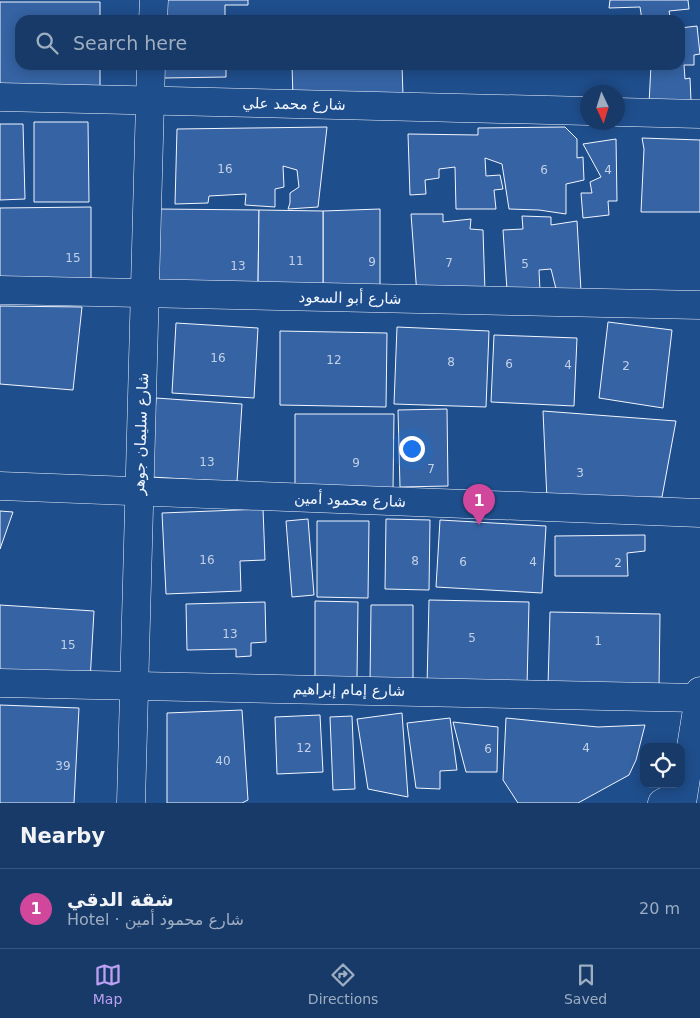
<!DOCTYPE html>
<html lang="en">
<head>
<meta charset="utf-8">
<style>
	body { margin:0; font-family:"DejaVu Sans",Cairo,sans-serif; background:#244571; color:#f1f3f6 }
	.controls { position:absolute; right:15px; bottom:15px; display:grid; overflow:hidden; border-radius:10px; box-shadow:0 2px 12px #0003 }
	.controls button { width:45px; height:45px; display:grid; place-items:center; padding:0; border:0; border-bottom:1px solid #36547d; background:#173a69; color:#f1f3f6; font:25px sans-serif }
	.compass { position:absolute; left:580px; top:85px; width:45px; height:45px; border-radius:50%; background:#173a69; box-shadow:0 2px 12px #0003; rotate:176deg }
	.you { position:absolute; left:411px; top:448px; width:18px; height:18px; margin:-12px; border:4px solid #fff; border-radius:50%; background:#1a73e8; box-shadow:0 0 0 8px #1a73e833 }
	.badge { display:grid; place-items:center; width:32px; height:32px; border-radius:50%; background:#bca0f2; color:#fff; font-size:16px; font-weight:700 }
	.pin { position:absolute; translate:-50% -41px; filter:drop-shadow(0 1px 2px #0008) }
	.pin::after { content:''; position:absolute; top:26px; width:18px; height:15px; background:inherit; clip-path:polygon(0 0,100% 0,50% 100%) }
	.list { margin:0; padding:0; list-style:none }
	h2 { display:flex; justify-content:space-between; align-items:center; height:65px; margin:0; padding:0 20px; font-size:21px }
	h2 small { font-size:16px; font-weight:400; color:#9eadc0 }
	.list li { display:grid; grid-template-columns:32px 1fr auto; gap:15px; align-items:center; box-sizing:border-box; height:80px; padding:0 20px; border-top:1px solid #36547d }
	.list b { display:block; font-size:19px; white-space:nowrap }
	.list p { margin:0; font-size:16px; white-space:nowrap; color:#9eadc0 }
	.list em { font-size:16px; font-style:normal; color:#9eadc0 }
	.icon { flex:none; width:28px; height:28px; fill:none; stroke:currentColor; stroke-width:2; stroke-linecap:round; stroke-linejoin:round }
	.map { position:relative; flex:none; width:700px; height:803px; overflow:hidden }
	.search { position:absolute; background:#173a69; box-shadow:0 2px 12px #0003; left:15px; right:15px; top:15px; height:55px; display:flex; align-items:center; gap:12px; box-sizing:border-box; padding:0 18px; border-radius:15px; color:#9eadc0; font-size:19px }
	.sheet { height:145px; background:#173a69 }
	nav { display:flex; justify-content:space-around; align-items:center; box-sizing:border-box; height:70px; border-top:1px solid #36547d; background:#173a69; font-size:14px; color:#9eadc0 }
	nav a { display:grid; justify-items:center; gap:2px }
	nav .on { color:#bca0f2 }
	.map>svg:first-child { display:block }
</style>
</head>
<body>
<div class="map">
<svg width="700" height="803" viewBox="0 0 700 803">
	<rect width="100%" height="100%" fill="#1f4e8c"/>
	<g fill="#3563a3" stroke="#f2f6ff">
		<polygon points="163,0 248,0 248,5 225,5 225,20 163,20"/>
		<polygon points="610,0 688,0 689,9 669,11 670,16 661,16 661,20 642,20 640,7 609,8"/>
		<polygon points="0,2 100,2 100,20 20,20 20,65 100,65 100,88 0,88"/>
		<polygon points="697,26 700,54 694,55 694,65 684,65 685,79 690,78 691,101 649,104 651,65 680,65 680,28"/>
		<polygon points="164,65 226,65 226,77 164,78"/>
		<polygon points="292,65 402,65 403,96 293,99"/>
		<polygon points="34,122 88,122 89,202 34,202"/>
		<polygon points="0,124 23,124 25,199 0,200"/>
		<polygon points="327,127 318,207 288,209 290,203 290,193 299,187 297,170 283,166 284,187 275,189 275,207 245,205 246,194 209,196 208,203 175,204 177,129"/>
		<polygon points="565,127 577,139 577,158 583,157 584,180 566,184 566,214 539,210 509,209 502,164 485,158 486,176 500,175 503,189 494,190 496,209 456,209 455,167 439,169 439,178 425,180 426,194 410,195 408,134 478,135 478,128"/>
		<polygon points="642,138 700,140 700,212 641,212 644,149"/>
		<polygon points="616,139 617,201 608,201 609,215 583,218 581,193 592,193 590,182 601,177 583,144"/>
		<polygon points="91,207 91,284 0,284 0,208"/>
		<polygon points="157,209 259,210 258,287 156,285"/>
		<polygon points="380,209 380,290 323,288 323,211"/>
		<polygon points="259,210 323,211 323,288 258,287"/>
		<polygon points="411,214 443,214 443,222 471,219 470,229 483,230 485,292 417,295"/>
		<polygon points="522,216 551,217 551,225 577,221 581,291 556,289 551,269 539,270 540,291 507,290 503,230 523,229"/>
		<polygon points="0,306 82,307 73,390 0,384"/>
		<polygon points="608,322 672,330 663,408 599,398"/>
		<polygon points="176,323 258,328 254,398 172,393"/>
		<polygon points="397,327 489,331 486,407 394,404"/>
		<polygon points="280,331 387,333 386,407 280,405"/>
		<polygon points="494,335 577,338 574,406 491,402"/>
		<polygon points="156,398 242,404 237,482 151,477"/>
		<polygon points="447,409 448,486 400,487 398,410"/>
		<polygon points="543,411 676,421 662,497 547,500"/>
		<polygon points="295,414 394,414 393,490 295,490"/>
		<polygon points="263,509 265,560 240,561 241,591 166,594 162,513"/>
		<polygon points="0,511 13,512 0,549"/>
		<polygon points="308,519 314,595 292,597 286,521"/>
		<polygon points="386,519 430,520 429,590 385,589"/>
		<polygon points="440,520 546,526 542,593 436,587"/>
		<polygon points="317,521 369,521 368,598 317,597"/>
		<polygon points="645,535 645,551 627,553 628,576 555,576 555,536"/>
		<polygon points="429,600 529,602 527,687 427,686"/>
		<polygon points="315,601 358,602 357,678 315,678"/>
		<polygon points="265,602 266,642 251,643 251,656 236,657 236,649 187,650 186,604"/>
		<polygon points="0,605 94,611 90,681 0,676"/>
		<polygon points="371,605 413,605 413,683 370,683"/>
		<polygon points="550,612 660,614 659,688 548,686"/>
		<polygon points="0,705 79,708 74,803 0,803"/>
		<polygon points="242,710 248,800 242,803 167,803 167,713"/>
		<polygon points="402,713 408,797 368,789 357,719"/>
		<polygon points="320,715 323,772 277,774 275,717"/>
		<polygon points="352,716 355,789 333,790 330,717"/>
		<polygon points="450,718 457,770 440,771 440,789 416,788 407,723"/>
		<polygon points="506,718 598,727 645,725 636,760 629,775 578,803 518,803 503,780"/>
		<polygon points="453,722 498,727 497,772 466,772"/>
	</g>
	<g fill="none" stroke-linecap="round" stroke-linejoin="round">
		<g stroke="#f2f6ff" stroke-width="29">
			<g id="minor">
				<polyline points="153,20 154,0"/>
				<polyline points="0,97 588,111"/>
				<polyline points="618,112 700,114"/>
				<polyline points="0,290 700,305"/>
				<polyline points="0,486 700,513"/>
				<polyline points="0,683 699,698"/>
				<polyline points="131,803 151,65"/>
				<polyline points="662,803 683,792"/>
			</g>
		</g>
		<g stroke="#f2f6ff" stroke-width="29">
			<polyline id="tertiary" points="682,803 700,691"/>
		</g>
		<use href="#minor" stroke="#1f4e8c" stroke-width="28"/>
		<use href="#tertiary" stroke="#1f4e8c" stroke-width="28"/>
	</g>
	<g text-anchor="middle" stroke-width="4" stroke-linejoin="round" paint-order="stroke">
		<g font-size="12" fill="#c3d1e8">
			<text x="225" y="173">16</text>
			<text x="544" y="174">6</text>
			<text x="608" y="174">4</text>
			<text x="73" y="262">15</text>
			<text x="296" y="265">11</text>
			<text x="372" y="266">9</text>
			<text x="449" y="267">7</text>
			<text x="525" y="268">5</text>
			<text x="238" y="270">13</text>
			<text x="218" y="362">16</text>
			<text x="334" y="364">12</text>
			<text x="451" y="366">8</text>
			<text x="509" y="368">6</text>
			<text x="568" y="369">4</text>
			<text x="626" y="370">2</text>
			<text x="207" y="466">13</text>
			<text x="356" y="467">9</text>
			<text x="431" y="473">7</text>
			<text x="580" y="477">3</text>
			<text x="207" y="564">16</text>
			<text x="415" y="565">8</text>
			<text x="463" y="566">6</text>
			<text x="533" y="566">4</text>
			<text x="618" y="567">2</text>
			<text x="230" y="638">13</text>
			<text x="472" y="642">5</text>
			<text x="598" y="645">1</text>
			<text x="68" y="649">15</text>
			<text x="304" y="752">12</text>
			<text x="586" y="752">4</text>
			<text x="488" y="753">6</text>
			<text x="223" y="765">40</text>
			<text x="63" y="770">39</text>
		</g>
		<g font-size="15" fill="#f2f6ff" stroke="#1f4e8c">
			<text transform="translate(294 104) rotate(1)" y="5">شارع محمد علي</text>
			<text transform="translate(350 298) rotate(1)" y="5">شارع أبو السعود</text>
			<text transform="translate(141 434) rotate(-88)" y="5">شارع سليمان جوهر</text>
			<text transform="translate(350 500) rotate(2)" y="5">شارع محمود أمين</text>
			<text transform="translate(349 690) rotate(1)" y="5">شارع إمام إبراهيم</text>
		</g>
	</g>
</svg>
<div class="controls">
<button><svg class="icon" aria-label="locate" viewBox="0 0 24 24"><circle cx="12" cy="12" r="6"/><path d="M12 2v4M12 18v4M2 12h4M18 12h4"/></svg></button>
</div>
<svg class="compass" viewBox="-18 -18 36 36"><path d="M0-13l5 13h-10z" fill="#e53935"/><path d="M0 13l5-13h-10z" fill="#9eadc0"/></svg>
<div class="you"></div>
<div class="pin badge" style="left:479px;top:525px;background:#d1479c">1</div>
<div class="search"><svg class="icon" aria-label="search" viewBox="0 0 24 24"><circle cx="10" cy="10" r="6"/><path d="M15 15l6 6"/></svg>Search here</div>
</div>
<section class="sheet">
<h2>Nearby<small></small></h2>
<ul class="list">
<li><span class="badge" style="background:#d1479c">1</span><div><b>شقة الدقي</b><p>Hotel · شارع محمود أمين</p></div><em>20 m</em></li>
</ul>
</section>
<nav>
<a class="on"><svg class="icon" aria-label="map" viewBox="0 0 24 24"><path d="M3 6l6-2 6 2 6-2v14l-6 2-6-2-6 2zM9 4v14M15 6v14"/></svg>Map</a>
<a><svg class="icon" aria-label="directions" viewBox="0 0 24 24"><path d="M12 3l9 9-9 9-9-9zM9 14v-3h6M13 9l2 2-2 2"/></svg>Directions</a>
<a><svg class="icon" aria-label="saved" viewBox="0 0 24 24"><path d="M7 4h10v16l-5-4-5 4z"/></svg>Saved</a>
</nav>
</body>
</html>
